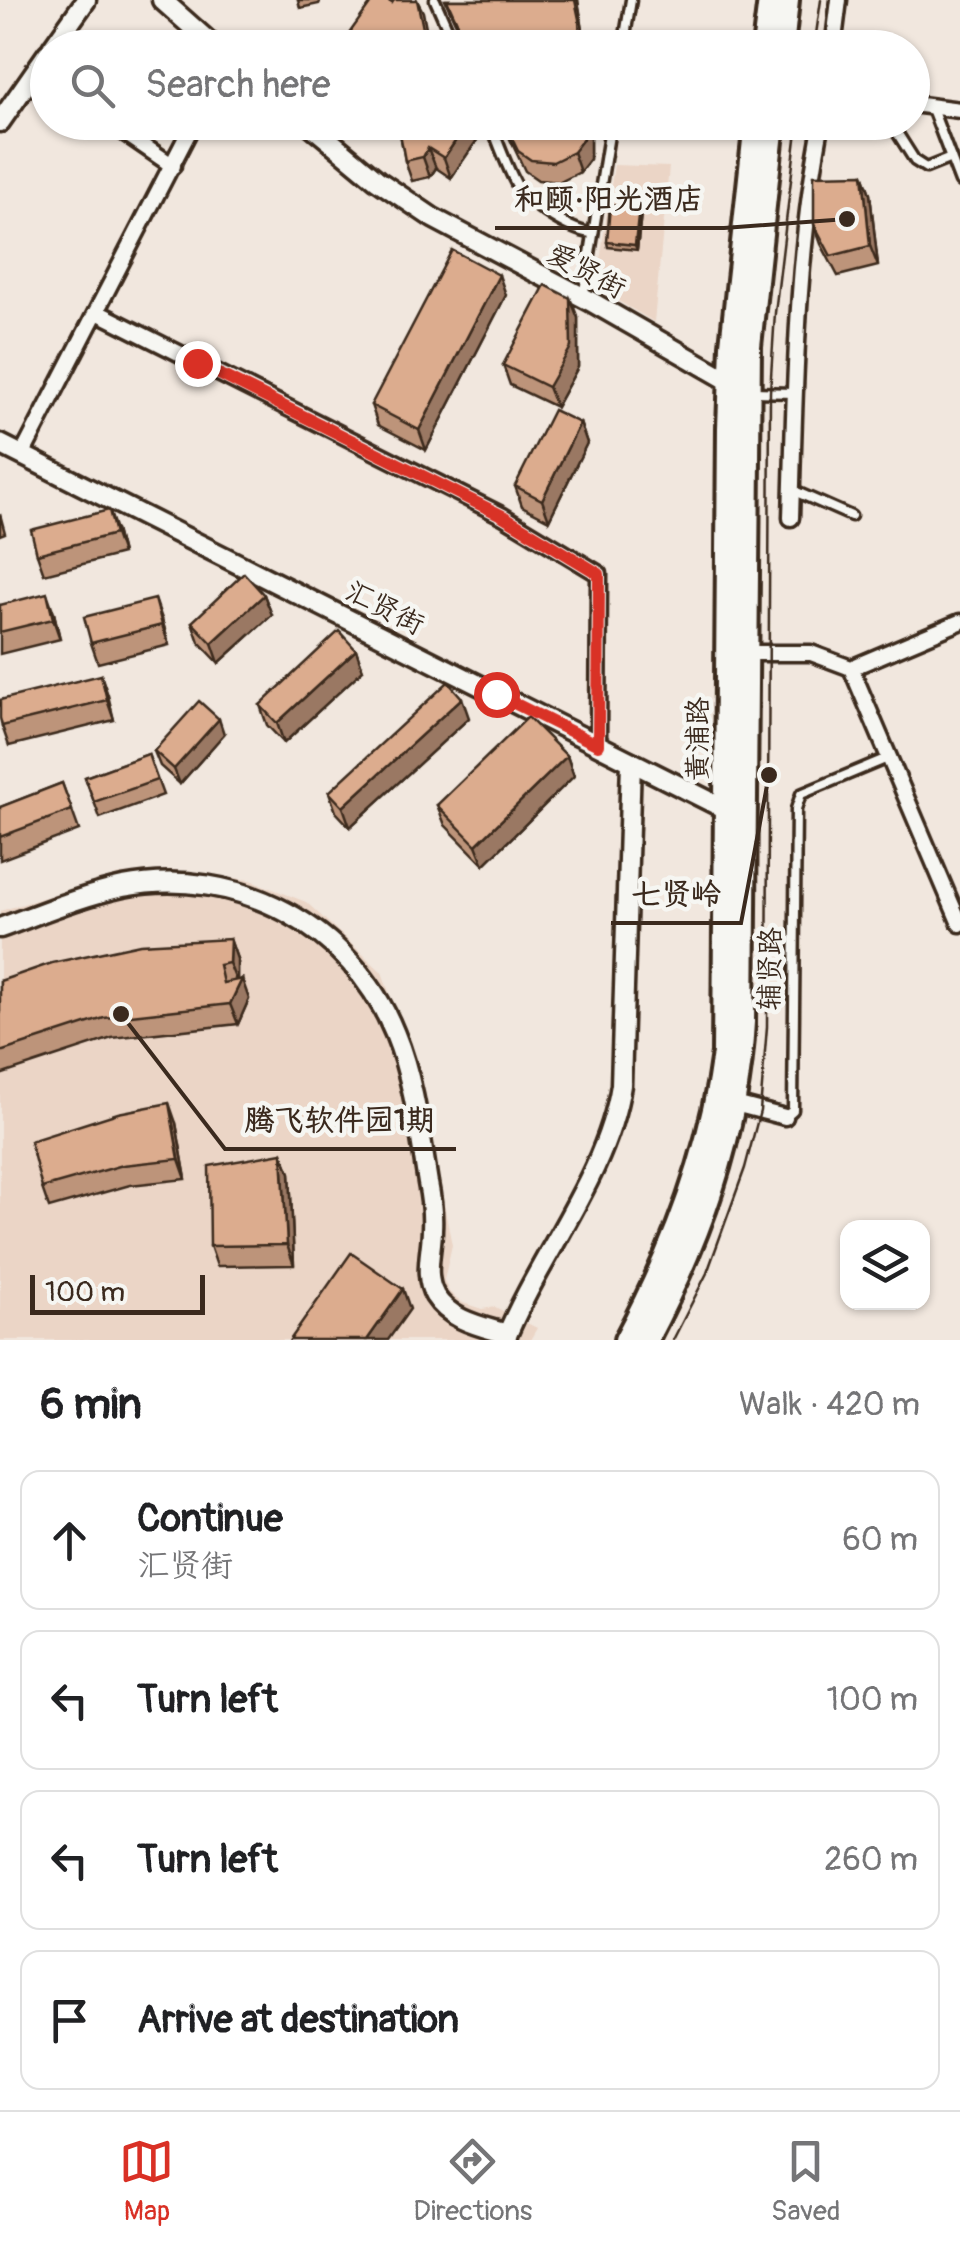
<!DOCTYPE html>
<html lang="en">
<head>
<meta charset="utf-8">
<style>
	body { margin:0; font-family:Pangolin,"LXGW WenKai TC",sans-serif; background:#f6f6f6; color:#202124 }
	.controls { position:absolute; right:30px; bottom:30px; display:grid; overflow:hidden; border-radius:20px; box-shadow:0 2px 8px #0004 }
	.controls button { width:90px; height:90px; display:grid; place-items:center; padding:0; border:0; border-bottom:2px solid #e0e0e0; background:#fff; color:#202124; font:50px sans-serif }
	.scale { position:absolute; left:30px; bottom:25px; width:175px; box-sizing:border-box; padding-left:10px; border:5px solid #3b2a1e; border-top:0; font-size:28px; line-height:35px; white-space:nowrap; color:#3b2a1e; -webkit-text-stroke:8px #f6f6f2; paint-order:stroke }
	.stop { position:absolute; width:30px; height:30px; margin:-22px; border:8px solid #d93025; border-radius:50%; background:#fff }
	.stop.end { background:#d93025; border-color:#fff; box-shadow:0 2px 10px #0008 }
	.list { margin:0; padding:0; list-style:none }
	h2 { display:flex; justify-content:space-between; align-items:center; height:130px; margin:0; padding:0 40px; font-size:42px }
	h2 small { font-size:32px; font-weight:400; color:#757577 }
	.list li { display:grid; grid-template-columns:65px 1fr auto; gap:30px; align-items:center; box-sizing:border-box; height:140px; margin:0 20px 20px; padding:0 20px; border:2px solid #e0e0e0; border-radius:20px }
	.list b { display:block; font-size:38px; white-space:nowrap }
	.list p { margin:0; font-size:32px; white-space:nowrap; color:#757577 }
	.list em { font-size:32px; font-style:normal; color:#757577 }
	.icon { flex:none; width:55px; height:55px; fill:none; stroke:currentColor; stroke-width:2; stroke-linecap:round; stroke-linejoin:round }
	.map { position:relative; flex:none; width:960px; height:1340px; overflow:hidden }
	.search { position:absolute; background:#fff; box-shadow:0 2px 8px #0004; left:30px; right:30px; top:30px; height:110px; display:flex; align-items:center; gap:25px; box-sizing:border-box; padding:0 35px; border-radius:55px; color:#757577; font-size:38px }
	.sheet { height:770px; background:#fff }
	nav { display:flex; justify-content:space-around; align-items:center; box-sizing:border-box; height:140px; border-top:2px solid #e0e0e0; background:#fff; font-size:28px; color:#757577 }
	nav a { display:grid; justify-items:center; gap:5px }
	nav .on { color:#d93025 }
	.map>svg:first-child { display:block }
</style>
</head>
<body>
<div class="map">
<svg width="960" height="1340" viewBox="0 0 960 1340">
	<rect width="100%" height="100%" fill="#f1e7de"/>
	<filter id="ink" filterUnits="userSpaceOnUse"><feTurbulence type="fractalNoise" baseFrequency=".01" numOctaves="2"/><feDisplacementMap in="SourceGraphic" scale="20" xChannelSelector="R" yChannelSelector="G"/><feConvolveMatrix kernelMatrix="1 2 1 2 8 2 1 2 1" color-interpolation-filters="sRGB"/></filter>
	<g filter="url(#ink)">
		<g fill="#ebd5c6">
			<polygon points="614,165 669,167 654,322 596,288"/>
			<polygon points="181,872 250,880 306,902 382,972 418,1075 452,1245 444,1280 449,1292 463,1303 482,1309 495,1307 537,1328 530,1340 0,1340 0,911 121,874"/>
		</g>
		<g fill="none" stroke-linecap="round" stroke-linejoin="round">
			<g stroke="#3b2a1e" stroke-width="15">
				<g id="service">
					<polyline points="435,0 456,48"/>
					<polyline points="623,48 631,0"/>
					<polyline points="931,106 960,182"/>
					<path d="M490 122C499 144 507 169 519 189 530 205 574 233 593 233"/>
					<polyline points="896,131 915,161 926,168 951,158"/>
					<polyline points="583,298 611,122"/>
					<polyline points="752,392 795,393"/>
					<polyline points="792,490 851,516"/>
					<polyline points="785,1117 793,1110 796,809 801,794 890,757"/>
				</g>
			</g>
			<g stroke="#3b2a1e" stroke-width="21">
				<g id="minor">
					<polyline points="833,48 839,0"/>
					<polyline points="912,104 960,110"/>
					<polyline points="109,122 173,166"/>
					<polyline points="97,312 503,516 599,574 598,745"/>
					<polyline points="22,455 194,122"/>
					<path d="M791 518C795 386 796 252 822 122"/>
					<polyline points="746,653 811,653 851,668 960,622"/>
					<polyline points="851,668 960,924"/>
					<polyline points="735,1104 785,1117"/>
				</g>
			</g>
			<g stroke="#3b2a1e" stroke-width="25">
				<g id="tertiary">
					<polyline points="162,0 216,48"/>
					<polyline points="52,48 86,0"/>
					<polyline points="0,122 48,53"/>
					<polyline points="307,122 377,180 433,218 590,301 740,387"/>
					<polyline points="0,444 735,814"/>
					<path d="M0 928C41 913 81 896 123 887 237 865 352 926 395 1034 414 1080 420 1134 428 1183 431 1198 433 1213 432 1229 432 1251 423 1275 435 1296 451 1321 481 1326 507 1334"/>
					<path d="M505 1340C539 1256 607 1175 621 1085L631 762"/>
				</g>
			</g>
			<g stroke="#3b2a1e" stroke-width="30">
				<g id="trunk">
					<polyline points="764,48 770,0"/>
					<polyline points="782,48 787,0"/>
					<path d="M626 1340C674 1250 711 1154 724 1053L729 428 732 345 756 122"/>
					<path d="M646 1340C699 1239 737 1137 743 1022L749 346 773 122"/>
				</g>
			</g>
			<use href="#service" stroke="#f6f6f2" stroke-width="8"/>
			<use href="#minor" stroke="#f6f6f2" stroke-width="14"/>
			<use href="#tertiary" stroke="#f6f6f2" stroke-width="18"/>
			<use href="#trunk" stroke="#f6f6f2" stroke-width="22"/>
			<g stroke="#3b2a1e" stroke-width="2.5">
				<polyline points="814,48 821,0"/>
				<polyline points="673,1340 707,1273 745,1168 760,1111 767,1027 770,392 775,313 798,122"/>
			</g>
		</g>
		<g fill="#bd947a" stroke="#3b2a1e" stroke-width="2.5">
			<polygon points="298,0 321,0 319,4 300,8"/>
			<polygon points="445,0 578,0 586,48 467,48"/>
			<polygon points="398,122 483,122 484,130 451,178 436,168 430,177 412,181 405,161"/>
			<polygon points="502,122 590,122 590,159 580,172 560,182 538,180 525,171"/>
			<polygon points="863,174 870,194 878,266 838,276 821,244 814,224"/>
			<polygon points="641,213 637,250 608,247 607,242"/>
			<polygon points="506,295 426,450 378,425 371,405"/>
			<polygon points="578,318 578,367 556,407 510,385 503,365"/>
			<polygon points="580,423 587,443 549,520 522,506 515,486"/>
			<polygon points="0,514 5,533 0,535"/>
			<polygon points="116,530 122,554 44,574 37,554"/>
			<polygon points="264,595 272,615 219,663 199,642 192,622"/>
			<polygon points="0,605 54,613 60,639 0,654"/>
			<polygon points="162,619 169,645 98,663 91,643"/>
			<polygon points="356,650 363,670 284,743 267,725 260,705"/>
			<polygon points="101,675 114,720 9,746 2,726"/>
			<polygon points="469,718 350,827 336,812 329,792"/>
			<polygon points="224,734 180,784 160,766 154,751"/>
			<polygon points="148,754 163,795 100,818 85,777"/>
			<polygon points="567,756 574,776 484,865 445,825 437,805"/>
			<polygon points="62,783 79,830 0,860 0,807"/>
			<polygon points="230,939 237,959 237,980 249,999 238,1024 112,1038 0,1075 0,981"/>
			<polygon points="176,1123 186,1179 130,1185 49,1208 42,1188"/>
			<polygon points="282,1153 290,1173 294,1265 217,1266 210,1246"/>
		</g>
		<g fill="#9a7863" stroke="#3b2a1e" stroke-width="2.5">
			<polygon points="417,0 423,12 430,48 410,48"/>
			<polygon points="575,0 578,0 578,2 586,48 580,48"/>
			<polygon points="468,122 483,122 484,130 451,178 444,158"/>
			<polygon points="583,122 590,122 590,159 580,172 573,152"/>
			<polygon points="428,148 436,168 430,177 423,157"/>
			<polygon points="863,174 870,194 878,266 870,246"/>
			<polygon points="639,208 641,213 637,250 635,245"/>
			<polygon points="499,275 506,295 426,450 419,430"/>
			<polygon points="570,298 578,318 578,367 556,407 548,387"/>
			<polygon points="580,423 587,443 549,520 542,500"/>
			<polygon points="109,510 116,530 122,554 115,534"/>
			<polygon points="47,593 54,613 60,639 53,619"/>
			<polygon points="264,595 272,615 219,663 212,643"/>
			<polygon points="155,599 162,619 169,645 162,625"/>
			<polygon points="356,650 363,670 284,743 277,723"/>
			<polygon points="101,675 108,695 114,720 107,700"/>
			<polygon points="462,698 469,718 350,827 343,807"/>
			<polygon points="219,719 224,734 180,784 174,769"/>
			<polygon points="567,756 574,776 484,865 476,845"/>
			<polygon points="230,939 237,959 237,983 229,963"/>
			<polygon points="242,979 249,999 238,1024 230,1004"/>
			<polygon points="169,1103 176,1123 186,1179 179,1159"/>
			<polygon points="282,1153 290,1173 294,1265 287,1245"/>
			<polygon points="403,1289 410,1309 388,1340 367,1340"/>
		</g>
		<g fill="#dcac8e" stroke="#3b2a1e" stroke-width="2.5">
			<polygon points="373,0 387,0 392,3 394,0 417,0 423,28 410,48 344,48 343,42"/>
			<polygon points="447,0 575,0 579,19 580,48 469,48"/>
			<polygon points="398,122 468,122 444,158 428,148 423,157 405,161"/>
			<polygon points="504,122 583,122 583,139 573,152 553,162 531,160 518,151"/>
			<polygon points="863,174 870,246 831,256 814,224 814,175"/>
			<polygon points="610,205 639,208 635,245 607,242"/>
			<polygon points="452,250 499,275 419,430 371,405"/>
			<polygon points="545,285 570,298 571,347 548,387 503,365"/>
			<polygon points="553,410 580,423 542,500 515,486"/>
			<polygon points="109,510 115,534 37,554 31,530"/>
			<polygon points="244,573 264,595 212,643 192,622"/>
			<polygon points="47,593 53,619 0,632 0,605"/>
			<polygon points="155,599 162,625 91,643 84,617"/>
			<polygon points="339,631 356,650 277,723 260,705"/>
			<polygon points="101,675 107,700 2,726 0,718 0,700"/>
			<polygon points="448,682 462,698 343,807 329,792"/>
			<polygon points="199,701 219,719 174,769 154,751"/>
			<polygon points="528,717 567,756 476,845 437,805"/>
			<polygon points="148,754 157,780 94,802 85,777"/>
			<polygon points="62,783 72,810 0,837 0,807"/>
			<polygon points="230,939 229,963 219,965 223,983 242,979 230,1004 104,1018 0,1052 0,981 52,963 140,944"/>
			<polygon points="169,1103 179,1159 123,1165 42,1188 30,1141 118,1113"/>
			<polygon points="282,1153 287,1245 210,1246 209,1166"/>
			<polygon points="351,1253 403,1289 367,1340 290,1340"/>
		</g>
	</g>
	<g fill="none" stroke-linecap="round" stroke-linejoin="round" filter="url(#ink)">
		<polyline stroke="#d93025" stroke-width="12" points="197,363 503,516 599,574 598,745 496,694"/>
	</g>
	<g text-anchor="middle" stroke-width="9" stroke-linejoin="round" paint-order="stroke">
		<g font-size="28" fill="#3b2a1e" stroke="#f6f6f2">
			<text transform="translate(587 270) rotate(28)" y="10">爱贤街</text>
			<text transform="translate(385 607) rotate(27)" y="10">汇贤街</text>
			<text transform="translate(697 739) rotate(-90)" y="10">黄浦路</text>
			<text transform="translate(769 969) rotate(-89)" y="10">辅贤路</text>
		</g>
	</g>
	<path fill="none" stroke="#3b2a1e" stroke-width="4" d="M847 219L724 228H495M769 775L741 923H611M121 1014L225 1149H456"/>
	<g fill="#3b2a1e" stroke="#f6f6f2" stroke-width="4">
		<circle cx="847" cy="219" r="10"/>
		<circle cx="769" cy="775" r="10"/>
		<circle cx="121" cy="1014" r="10"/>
	</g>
	<g font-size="30" text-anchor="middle" font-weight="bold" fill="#3b2a1e" stroke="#f6f6f2" stroke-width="9" stroke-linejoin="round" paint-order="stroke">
		<text x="609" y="209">和颐·阳光酒店</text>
		<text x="676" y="904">七贤岭</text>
		<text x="340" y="1130">腾飞软件园1期</text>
	</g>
</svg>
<div class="controls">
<button><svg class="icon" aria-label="layers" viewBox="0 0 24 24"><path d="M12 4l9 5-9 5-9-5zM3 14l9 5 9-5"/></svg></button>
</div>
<div class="scale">100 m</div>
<div class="stop" style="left:496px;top:694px"></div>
<div class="stop end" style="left:197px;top:363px"></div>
<div class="search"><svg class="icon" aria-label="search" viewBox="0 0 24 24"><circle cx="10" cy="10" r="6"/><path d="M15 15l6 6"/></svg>Search here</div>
</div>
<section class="sheet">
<h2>6 min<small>Walk · 420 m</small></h2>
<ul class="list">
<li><svg class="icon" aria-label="ahead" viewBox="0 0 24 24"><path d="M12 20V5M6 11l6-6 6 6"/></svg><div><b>Continue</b><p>汇贤街</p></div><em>60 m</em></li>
<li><svg class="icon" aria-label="left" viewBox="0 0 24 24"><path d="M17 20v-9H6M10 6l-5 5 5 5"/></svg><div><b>Turn left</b></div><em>100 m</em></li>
<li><svg class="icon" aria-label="left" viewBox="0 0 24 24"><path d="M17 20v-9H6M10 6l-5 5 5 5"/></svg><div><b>Turn left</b></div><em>260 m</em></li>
<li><svg class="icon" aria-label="arrive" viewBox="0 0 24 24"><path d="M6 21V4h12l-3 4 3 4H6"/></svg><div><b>Arrive at destination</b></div></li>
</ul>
</section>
<nav>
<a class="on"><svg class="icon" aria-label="map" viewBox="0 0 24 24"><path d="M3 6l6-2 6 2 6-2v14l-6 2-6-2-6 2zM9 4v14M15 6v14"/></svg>Map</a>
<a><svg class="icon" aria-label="directions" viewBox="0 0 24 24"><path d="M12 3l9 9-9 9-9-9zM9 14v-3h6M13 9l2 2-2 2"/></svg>Directions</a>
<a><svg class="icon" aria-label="saved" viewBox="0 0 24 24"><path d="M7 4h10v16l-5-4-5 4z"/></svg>Saved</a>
</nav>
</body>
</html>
